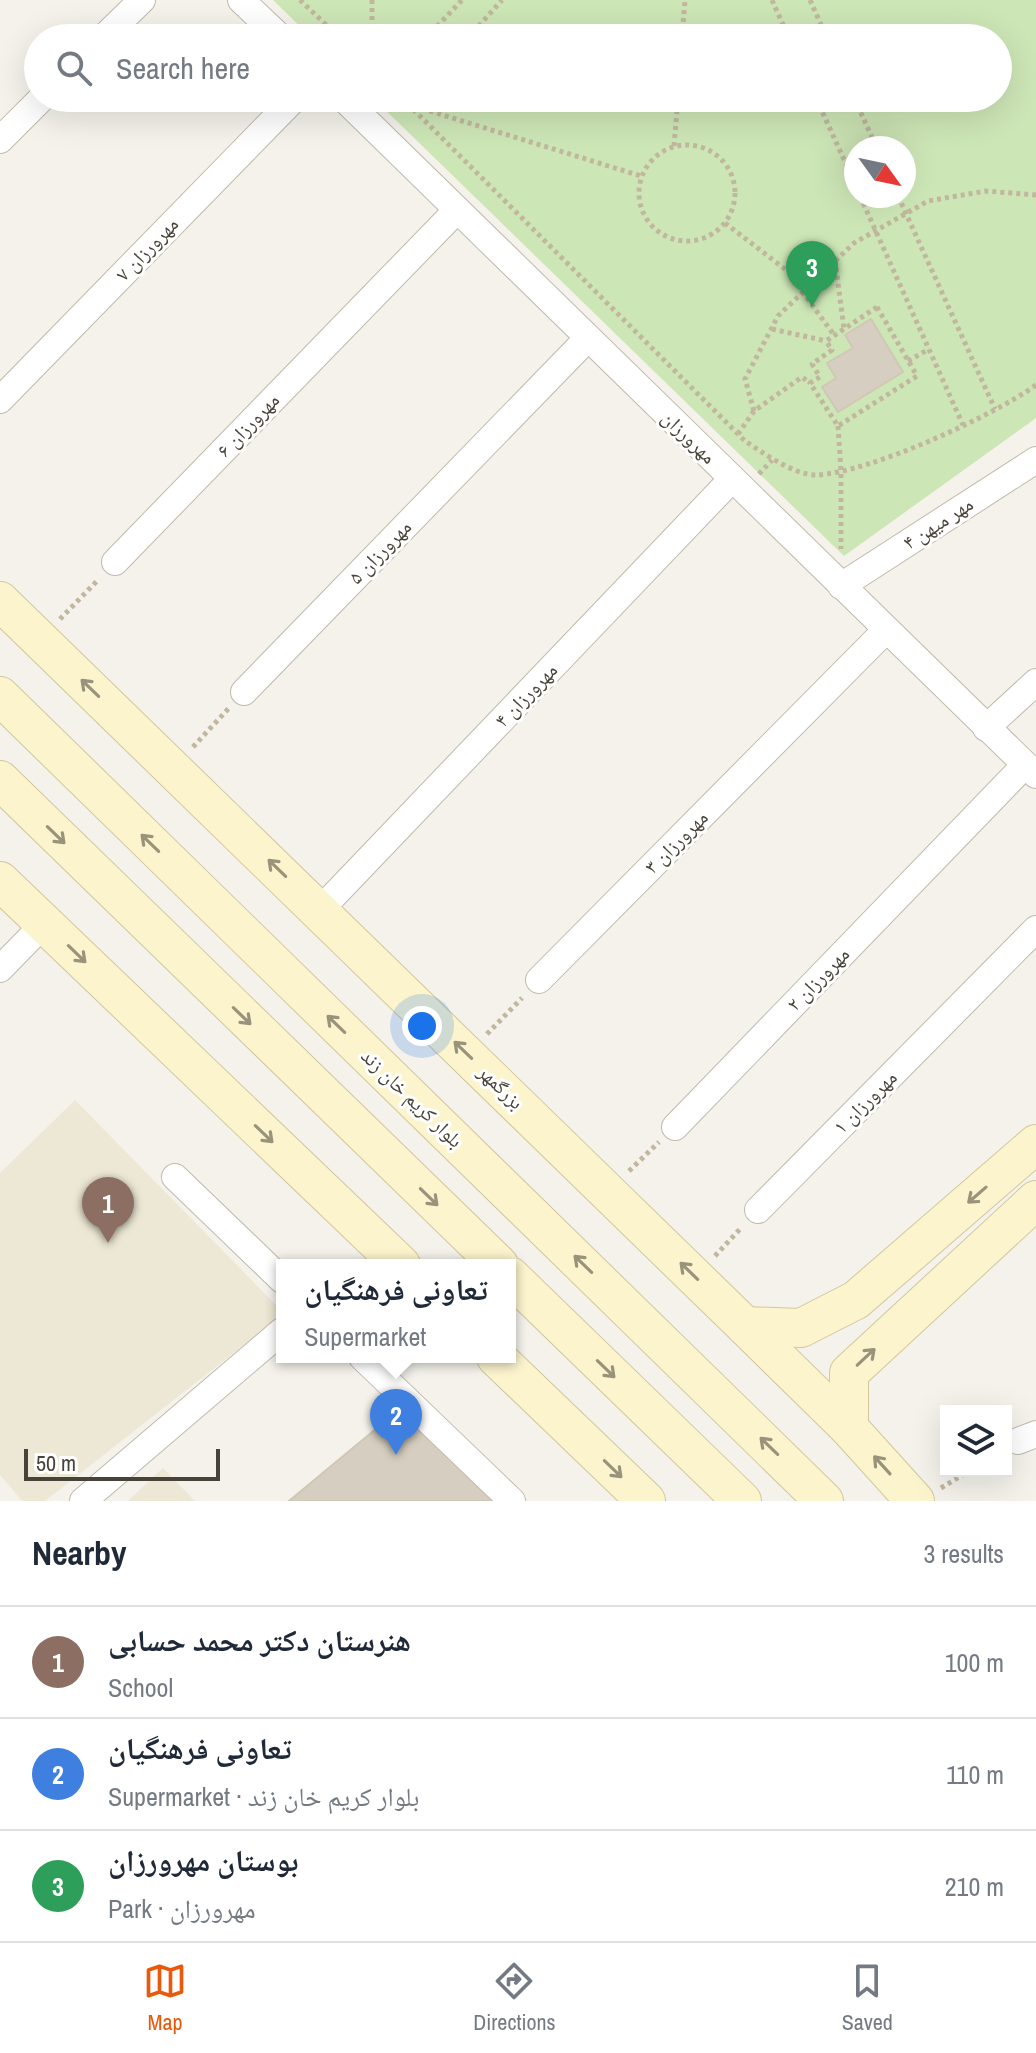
<!DOCTYPE html>
<html lang="en">
<head>
<meta charset="utf-8">
<style>
	body { margin:0; font-family:"Archivo Narrow","Noto Naskh Arabic",sans-serif; background:#f2f2f3; color:#1f2937 }
	.controls { position:absolute; right:24px; bottom:24px; display:grid; overflow:hidden; border-radius:0px; box-shadow:0 8px 32px #0002 }
	.controls button { width:72px; height:72px; display:grid; place-items:center; padding:0; border:0; border-bottom:2px solid #e0e1e3; background:#fff; color:#1f2937; font:40px sans-serif }
	.compass { position:absolute; left:844px; top:136px; width:72px; height:72px; border-radius:50%; background:#fff; box-shadow:0 8px 32px #0002; rotate:123deg }
	.scale { position:absolute; left:24px; bottom:20px; width:196px; box-sizing:border-box; padding-left:8px; border:4px solid #484339; border-top:0; font-size:22px; line-height:28px; white-space:nowrap; color:#484339; -webkit-text-stroke:6px #fff; paint-order:stroke }
	.you { position:absolute; left:422px; top:1026px; width:28px; height:28px; margin:-20px; border:6px solid #fff; border-radius:50%; background:#1a73e8; box-shadow:0 0 0 12px #1a73e833 }
	.badge { display:grid; place-items:center; width:52px; height:52px; border-radius:50%; background:#ea580c; color:#fff; font-size:26px; font-weight:700 }
	.pin { position:absolute; translate:-50% -66px; filter:drop-shadow(0 2px 4px #0008) }
	.pin::after { content:''; position:absolute; top:42px; width:28px; height:24px; background:inherit; clip-path:polygon(0 0,100% 0,50% 100%) }
	.popup { position:absolute; left:276px; top:1259px; width:240px; height:104px; box-sizing:border-box; display:grid; place-content:center; border-radius:0px; background:#fff; filter:drop-shadow(0 2px 6px #0005); font-size:26px; white-space:nowrap; color:#747a83 }
	.popup b { font-size:30px; color:#1f2937 }
	.popup::after { content:''; position:absolute; left:50%; top:100%; margin-left:-16px; border:16px solid transparent; border-top-color:#fff }
	.list { margin:0; padding:0; list-style:none }
	h2 { display:flex; justify-content:space-between; align-items:center; height:104px; margin:0; padding:0 32px; font-size:34px }
	h2 small { font-size:26px; font-weight:400; color:#747a83 }
	.list li { display:grid; grid-template-columns:52px 1fr auto; gap:24px; align-items:center; box-sizing:border-box; height:112px; padding:0 32px; border-top:2px solid #e0e1e3 }
	.list b { display:block; font-size:30px; white-space:nowrap }
	.list p { margin:0; font-size:26px; white-space:nowrap; color:#747a83 }
	.list em { font-size:26px; font-style:normal; color:#747a83 }
	.icon { flex:none; width:44px; height:44px; fill:none; stroke:currentColor; stroke-width:2; stroke-linecap:round; stroke-linejoin:round }
	.map { position:relative; flex:none; width:1036px; height:1501px; overflow:hidden }
	.search { position:absolute; background:#fff; box-shadow:0 8px 32px #0002; left:24px; right:24px; top:24px; height:88px; display:flex; align-items:center; gap:20px; box-sizing:border-box; padding:0 28px; border-radius:44px; color:#747a83; font-size:30px }
	.sheet { height:440px; background:#fff }
	nav { display:flex; justify-content:space-around; align-items:center; box-sizing:border-box; height:112px; border-top:2px solid #e0e1e3; background:#fff; font-size:22px; color:#747a83 }
	nav a { display:grid; justify-items:center; gap:4px }
	nav .on { color:#ea580c }
	.map>svg:first-child { display:block }
</style>
</head>
<body>
<div class="map">
<svg width="1036" height="1501" viewBox="0 0 1036 1501">
	<rect width="100%" height="100%" fill="#f4f2eb"/>
	<g fill="#ede8d5">
		<polygon points="75,1100 282,1311 282,1315 45,1501 22,1501 0,1475 0,1173"/>
		<polygon points="163,1468 195,1501 128,1501"/>
	</g>
	<path fill="#cde6b6" fill-rule="evenodd" d="M273 0H1036V418L844 556 373 98H998V38H312ZM856 148H904V196H856Z"/>
	<g fill="#d6cfc1" stroke="#d0c7b4" stroke-width="2">
		<polygon points="871,319 903,372 838,412 822,387 836,378 827,363 853,348 845,335"/>
		<polygon points="401,1408 493,1501 289,1501"/>
	</g>
	<g fill="none" stroke-linecap="round" stroke-linejoin="round">
		<g stroke="#c0baad" stroke-width="28">
			<g id="street">
				<polyline points="241,0 281,38"/>
				<polyline points="103,38 142,0"/>
				<polyline points="343,98 1036,775"/>
				<polyline points="0,140 42,98"/>
				<polyline points="0,400 295,98"/>
				<polyline points="115,562 457,210"/>
				<polyline points="841,586 1036,460"/>
				<polyline points="244,692 588,338"/>
				<polyline points="986,728 1036,682"/>
				<polyline points="320,910 732,479"/>
				<polyline points="0,969 45,923"/>
				<polyline points="539,980 886,630"/>
				<polyline points="675,1127 1025,765"/>
				<polyline points="175,1177 282,1280"/>
				<polyline points="758,1210 1036,929"/>
				<polyline points="362,1357 512,1501"/>
				<polyline points="1018,1441 1036,1434"/>
				<polyline points="83,1501 282,1331"/>
			</g>
		</g>
		<g stroke="#d2c79d" stroke-width="40">
			<g id="secondary">
				<polyline points="0,601 745,1326 849,1428 915,1501"/>
				<polyline points="0,696 824,1501"/>
				<polyline points="0,780 499,1265"/>
				<polyline points="0,881 401,1265"/>
				<polyline points="510,1276 742,1501"/>
				<polyline points="745,1326 801,1328 856,1300 1036,1144"/>
				<polyline points="496,1357 646,1501"/>
				<polyline points="849,1428 849,1373 1036,1200"/>
			</g>
		</g>
		<g stroke="#c1b79f" stroke-width="5" stroke-dasharray="4 4" stroke-linecap="butt">
			<polyline points="300,0 340,38"/>
			<polyline points="372,0 372,26 375,38"/>
			<polyline points="772,0 789,38"/>
			<polyline points="810,0 827,38"/>
			<polyline points="426,38 462,0"/>
			<polyline points="468,38 502,0"/>
			<polyline points="682,38 685,0"/>
			<path d="M402 98 745 441C763 453 794 475 816 475 869 473 993 416 1036 385"/>
			<polyline points="413,98 407,104 641,176"/>
			<polyline points="816,98 856,186"/>
			<polyline points="854,98 877,148"/>
			<circle cx="687" cy="193" r="48"/>
			<polyline points="674,146 678,98"/>
			<polyline points="860,196 963,425"/>
			<polyline points="898,196 995,409"/>
			<polyline points="725,223 807,286"/>
			<polyline points="835,260 844,329"/>
			<polyline points="802,291 834,335"/>
			<polygon points="877,307 917,376 838,426 810,383 820,377 812,364 832,350 826,341"/>
			<polyline points="772,329 826,341"/>
			<polyline points="908,361 929,349"/>
			<polyline points="754,411 745,379 778,316 854,243 928,201 986,191 1036,195"/>
			<polyline points="838,426 841,470 841,549"/>
			<polyline points="738,434 754,411 802,377 809,382"/>
			<polyline points="759,474 772,460"/>
			<polyline points="60,619 98,580"/>
			<polyline points="193,747 229,708"/>
			<polyline points="487,1034 522,998"/>
			<polyline points="629,1171 659,1142"/>
			<polyline points="715,1256 741,1228"/>
			<polyline points="941,1488 969,1471"/>
		</g>
		<use href="#street" stroke="#fff" stroke-width="26"/>
		<use href="#secondary" stroke="#fcf4cd" stroke-width="38"/>
	</g>
	<defs><path id="oneway-shaft" d="M-6 0H5M1.5-3L5.5 0L1.5 3" fill="none" stroke-width="1.6" stroke-linecap="round" stroke-linejoin="round" transform="scale(2)"/></defs>
	<g stroke="#99937c">
		<use href="#oneway-shaft" transform="translate(90 688) rotate(-136)"/>
		<use href="#oneway-shaft" transform="translate(56 835) rotate(44)"/>
		<use href="#oneway-shaft" transform="translate(150 843) rotate(-136)"/>
		<use href="#oneway-shaft" transform="translate(277 868) rotate(-136)"/>
		<use href="#oneway-shaft" transform="translate(77 954) rotate(44)"/>
		<use href="#oneway-shaft" transform="translate(242 1016) rotate(44)"/>
		<use href="#oneway-shaft" transform="translate(336 1024) rotate(-136)"/>
		<use href="#oneway-shaft" transform="translate(463 1050) rotate(-136)"/>
		<use href="#oneway-shaft" transform="translate(264 1134) rotate(44)"/>
		<use href="#oneway-shaft" transform="translate(977 1195) rotate(139)"/>
		<use href="#oneway-shaft" transform="translate(429 1197) rotate(44)"/>
		<use href="#oneway-shaft" transform="translate(583 1264) rotate(-136)"/>
		<use href="#oneway-shaft" transform="translate(689 1271) rotate(-136)"/>
		<use href="#oneway-shaft" transform="translate(866 1357) rotate(-43)"/>
		<use href="#oneway-shaft" transform="translate(606 1369) rotate(44)"/>
		<use href="#oneway-shaft" transform="translate(769 1446) rotate(-136)"/>
		<use href="#oneway-shaft" transform="translate(882 1465) rotate(-132)"/>
		<use href="#oneway-shaft" transform="translate(613 1469) rotate(44)"/>
	</g>
	<g text-anchor="middle" stroke-width="6" stroke-linejoin="round" paint-order="stroke">
		<g font-size="20" fill="#484339" stroke="#fff">
			<text transform="translate(147 249) rotate(-46)" y="7">مهرورزان ۷</text>
			<text transform="translate(248 425) rotate(-46)" y="7">مهرورزان ۶</text>
			<text transform="translate(689 437) rotate(44)" y="7">مهرورزان</text>
			<text transform="translate(938 523) rotate(-33)" y="7">مهر میهن ۴</text>
			<text transform="translate(380 552) rotate(-46)" y="7">مهرورزان ۵</text>
			<text transform="translate(526 695) rotate(-46)" y="7">مهرورزان ۴</text>
			<text transform="translate(676 842) rotate(-45)" y="7">مهرورزان ۳</text>
			<text transform="translate(818 979) rotate(-46)" y="7">مهرورزان ۲</text>
			<text transform="translate(501 1087) rotate(44)" y="7">بزرگمهر</text>
			<text transform="translate(412 1098) rotate(44)" y="7">بلوار کریم خان زند</text>
			<text transform="translate(865 1102) rotate(-45)" y="7">مهرورزان ۱</text>
		</g>
	</g>
</svg>
<div class="controls">
<button><svg class="icon" aria-label="layers" viewBox="0 0 24 24"><path d="M12 4l9 5-9 5-9-5zM3 14l9 5 9-5"/></svg></button>
</div>
<svg class="compass" viewBox="-18 -18 36 36"><path d="M0-13l5 13h-10z" fill="#e53935"/><path d="M0 13l5-13h-10z" fill="#747a83"/></svg>
<div class="scale">50 m</div>
<div class="you"></div>
<div class="pin badge" style="left:108px;top:1243px;background:#8d6e63">1</div>
<div class="pin badge" style="left:396px;top:1455px;background:#3f7fe0">2</div>
<div class="popup"><b>تعاونی فرهنگیان</b>Supermarket</div>
<div class="pin badge" style="left:812px;top:307px;background:#2e9e5b">3</div>
<div class="search"><svg class="icon" aria-label="search" viewBox="0 0 24 24"><circle cx="10" cy="10" r="6"/><path d="M15 15l6 6"/></svg>Search here</div>
</div>
<section class="sheet">
<h2>Nearby<small>3 results</small></h2>
<ul class="list">
<li><span class="badge" style="background:#8d6e63">1</span><div><b>هنرستان دکتر محمد حسابی</b><p>School</p></div><em>100 m</em></li>
<li><span class="badge" style="background:#3f7fe0">2</span><div><b>تعاونی فرهنگیان</b><p>Supermarket · بلوار کریم خان زند</p></div><em>110 m</em></li>
<li><span class="badge" style="background:#2e9e5b">3</span><div><b>بوستان مهرورزان</b><p>Park · مهرورزان</p></div><em>210 m</em></li>
</ul>
</section>
<nav>
<a class="on"><svg class="icon" aria-label="map" viewBox="0 0 24 24"><path d="M3 6l6-2 6 2 6-2v14l-6 2-6-2-6 2zM9 4v14M15 6v14"/></svg>Map</a>
<a><svg class="icon" aria-label="directions" viewBox="0 0 24 24"><path d="M12 3l9 9-9 9-9-9zM9 14v-3h6M13 9l2 2-2 2"/></svg>Directions</a>
<a><svg class="icon" aria-label="saved" viewBox="0 0 24 24"><path d="M7 4h10v16l-5-4-5 4z"/></svg>Saved</a>
</nav>
</body>
</html>
